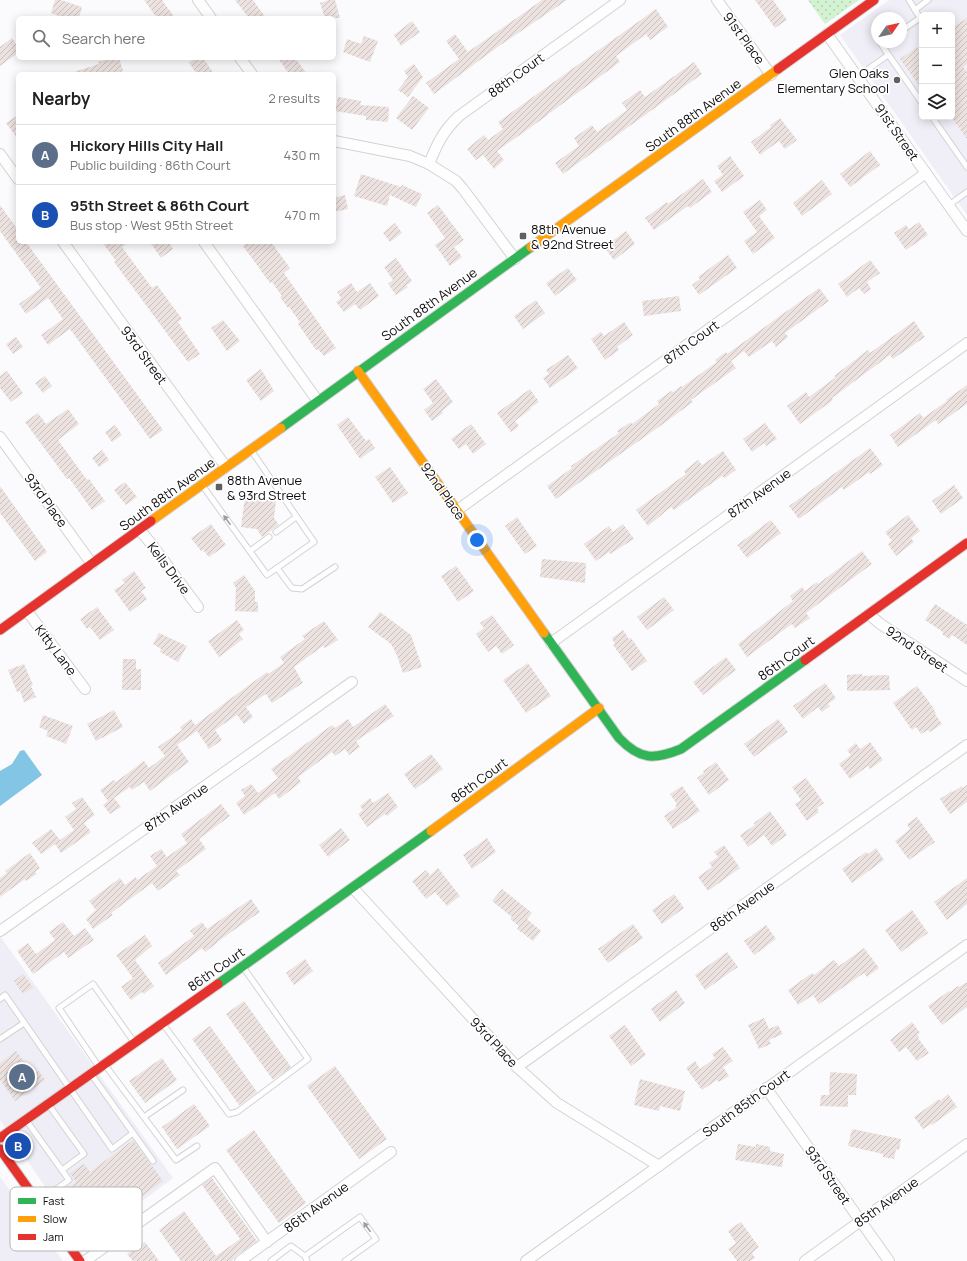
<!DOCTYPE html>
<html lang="en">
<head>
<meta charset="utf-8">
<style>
	body { margin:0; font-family:Manrope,sans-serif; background:#f2f2f2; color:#222 }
	.controls { position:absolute; right:12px; top:12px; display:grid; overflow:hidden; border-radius:6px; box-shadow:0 2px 10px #0003 }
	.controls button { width:36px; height:36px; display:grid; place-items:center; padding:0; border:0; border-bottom:1px solid #e0e0e0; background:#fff; color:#222; font:20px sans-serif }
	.compass { position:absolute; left:871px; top:12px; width:36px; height:36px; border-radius:50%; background:#fff; box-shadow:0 2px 10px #0003; rotate:56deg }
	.you { position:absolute; left:477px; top:540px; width:14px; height:14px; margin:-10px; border:3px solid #fff; border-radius:50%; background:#1a73e8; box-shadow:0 0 0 6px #1a73e833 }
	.badge { display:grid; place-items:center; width:26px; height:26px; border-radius:50%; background:#ea580c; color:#fff; font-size:13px; font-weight:700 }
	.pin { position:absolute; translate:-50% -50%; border:2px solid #fff; box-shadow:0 1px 4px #0006 }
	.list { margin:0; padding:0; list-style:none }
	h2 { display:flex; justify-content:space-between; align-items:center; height:52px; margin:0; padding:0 16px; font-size:17px }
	h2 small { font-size:13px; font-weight:400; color:#767676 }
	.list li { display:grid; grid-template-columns:26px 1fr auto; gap:12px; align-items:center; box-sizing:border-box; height:60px; padding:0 16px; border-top:1px solid #e0e0e0 }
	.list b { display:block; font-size:15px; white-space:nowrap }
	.list p { margin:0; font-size:13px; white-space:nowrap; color:#767676 }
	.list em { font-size:13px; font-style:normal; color:#767676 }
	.icon { flex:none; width:22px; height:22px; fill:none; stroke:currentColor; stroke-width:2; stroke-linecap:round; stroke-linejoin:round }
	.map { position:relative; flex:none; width:967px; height:1261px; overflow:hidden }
	.search { position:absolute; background:#fff; box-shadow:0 2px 10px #0003; left:16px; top:16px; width:320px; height:44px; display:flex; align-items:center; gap:10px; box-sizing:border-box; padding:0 14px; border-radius:6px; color:#767676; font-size:15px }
	.panel { position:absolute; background:#fff; box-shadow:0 2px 10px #0003; left:16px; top:72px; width:320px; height:172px; border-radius:6px }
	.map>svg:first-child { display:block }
</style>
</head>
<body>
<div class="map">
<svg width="967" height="1261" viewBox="0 0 967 1261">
	<defs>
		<pattern id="grass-dots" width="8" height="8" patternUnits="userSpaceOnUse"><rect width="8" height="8" fill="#d3f2d2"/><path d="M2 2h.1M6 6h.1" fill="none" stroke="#b4ceb3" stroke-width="1.8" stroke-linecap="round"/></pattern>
		<pattern id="building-hatch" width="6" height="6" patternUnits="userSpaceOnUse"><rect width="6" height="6" fill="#ece2e0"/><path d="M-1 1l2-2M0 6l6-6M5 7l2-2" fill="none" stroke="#c9c1bf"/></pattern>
	</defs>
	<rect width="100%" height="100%" fill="#fbfafd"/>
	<g fill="#efedf5">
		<polygon points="0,936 173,1178 84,1244 0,1120"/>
		<polygon points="0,1177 63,1261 0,1261"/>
	</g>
	<path fill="#f0eef7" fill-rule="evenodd" d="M889 0H967V215L840 35ZM922 15H952V117H922ZM877 18H901V42H877Z"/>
	<polygon fill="url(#grass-dots)" points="808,0 859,0 825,24"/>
	<polygon fill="#83c5e4" points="24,750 42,775 0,806 0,771 12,764 20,751"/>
	<g fill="url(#building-hatch)">
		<polygon points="55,0 61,0 82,7 79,18 61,18 61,17 51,13"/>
		<polygon points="144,0 162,0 175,18 157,18"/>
		<polygon points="235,0 253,0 266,18 249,18"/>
		<polygon points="329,0 335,0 340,18 325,18 320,3"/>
		<polygon points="542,0 567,0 499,46 434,94 426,83 459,59 446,41 455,34 468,52"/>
		<polygon points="755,0 773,0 787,20 775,28"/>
		<polygon points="656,9 668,27 650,40 646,34 616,56 620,62 547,115 548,115 497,151 504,160 494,169 483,155 476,160 467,149 484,135 488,140 503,129 498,122"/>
		<polygon points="967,18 967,64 963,67 967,72 967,139 952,118 952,28"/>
		<polygon points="412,21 420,32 401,46 394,35"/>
		<polygon points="364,36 378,41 370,62 343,52 347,39 361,44"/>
		<polygon points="12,38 18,47 18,53 0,66 0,47"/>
		<polygon points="917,47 922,55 922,89 900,59"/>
		<polygon points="112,58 119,58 123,71 113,74 75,74 74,72 99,64 98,62"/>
		<polygon points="195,58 203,58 214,74 197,74 189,63"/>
		<polygon points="278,58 295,58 307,74 289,74"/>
		<polygon points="694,62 702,74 563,174 555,163 579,146 574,138 592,125 597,132 627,110 622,103 640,90 645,97"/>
		<polygon points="414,64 423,77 408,97 398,90 408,77 404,71"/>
		<polygon points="413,96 429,108 412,130 396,118"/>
		<polygon points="338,97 361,101 360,105 389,107 388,122 366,120 366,116 335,111"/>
		<polygon points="18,115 18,139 6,123"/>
		<polygon points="780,118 797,140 785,149 779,141 760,155 751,142 771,127 770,125"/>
		<polygon points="870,151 880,165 850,187 840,174"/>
		<polygon points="730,156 744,176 722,192 714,181 723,175 717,166"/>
		<polygon points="361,174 401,187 402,185 422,194 416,207 390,195 387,206 354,196"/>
		<polygon points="703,179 712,192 690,208 688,206 654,230 645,218 667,202 668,204"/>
		<polygon points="822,180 832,194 802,216 793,203"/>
		<polygon points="345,195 348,209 334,212 334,198"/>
		<polygon points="760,200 767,210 759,216 775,238 753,254 744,241 757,232 743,212"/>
		<polygon points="0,205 18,230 18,242 26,242 163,430 150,439 70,329 48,345 41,335 63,319 48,298 26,314 19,304 41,288 0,231"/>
		<polygon points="438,205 464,240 454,247 462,257 450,266 435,245 445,238 427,213"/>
		<polygon points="919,222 928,235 906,250 894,233 906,225 909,229"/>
		<polygon points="395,223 402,233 390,242 383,233"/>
		<polygon points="626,231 635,244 614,260 604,247"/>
		<polygon points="102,242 129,242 122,247 152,288 157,285 182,319 178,322 200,354 188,362 114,262 116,261"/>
		<polygon points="150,242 169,242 173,249 161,258"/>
		<polygon points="248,242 271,242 290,268 284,273 336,348 324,356 318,349 316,350 298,324 300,322 289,307 288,308 280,297 282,296 272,282 270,283 243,246"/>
		<polygon points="728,255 737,268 699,295 692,285 700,279 698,277"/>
		<polygon points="396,258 412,281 406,286 408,287 396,295 388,284 393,280 384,267"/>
		<polygon points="870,260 880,273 867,282 871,289 864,294 859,288 847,297 838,284"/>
		<polygon points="568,268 577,280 555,296 546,283"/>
		<polygon points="351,283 357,292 370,283 379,296 360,310 355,304 344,312 336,302 341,298 337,292"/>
		<polygon points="819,288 829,301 785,333 788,337 776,347 772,341 749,357 744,351 731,361 736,368 691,400 693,402 656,429 556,499 547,486 572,468 571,466 619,433 617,431 631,422 632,424 659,404 657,401 671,391 673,392 681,386 682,387 717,362 715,360 726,352 727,354"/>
		<polygon points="679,296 681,311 644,316 642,301"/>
		<polygon points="536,300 545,313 523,329 514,316"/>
		<polygon points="223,320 240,341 227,351 211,328"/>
		<polygon points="914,321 925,337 893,359 890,355 832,398 833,400 800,424 787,406 806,392 809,397 836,377 834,376 868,350 870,353"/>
		<polygon points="624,322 633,335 617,347 619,350 605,360 591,339 601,332 604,336"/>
		<polygon points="16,337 23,347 13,354 6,344"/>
		<polygon points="568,355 578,368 550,388 543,378 549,374 546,370"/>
		<polygon points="261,369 274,391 261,401 246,380"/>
		<polygon points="7,371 23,393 11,402 0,388 0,376"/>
		<polygon points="45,376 52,386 43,393 35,383"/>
		<polygon points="436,379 453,402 442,411 443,413 432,421 424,410 433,403 423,389"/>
		<polygon points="967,385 967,404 938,424 936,420 898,447 890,435 920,413 923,418 947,401 946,400"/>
		<polygon points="530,389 539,402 530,408 531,409 515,421 519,426 511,432 497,413"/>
		<polygon points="68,409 79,424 58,440 87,480 89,479 105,501 92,510 69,478 67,479 25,422 38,413 46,424"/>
		<polygon points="348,417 366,441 369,439 375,448 360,459 337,425"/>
		<polygon points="765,423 777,439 766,446 764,443 752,452 743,439"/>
		<polygon points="471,424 486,444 473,454 466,444 459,449 451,439"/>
		<polygon points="115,425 122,435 112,442 105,432"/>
		<polygon points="870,448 883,465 870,474 869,472 844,490 842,487 799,519 789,506"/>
		<polygon points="102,450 109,460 99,467 92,458"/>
		<polygon points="723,451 736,470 725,478 722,476 674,510 671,507 648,526 636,510 686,474 684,471 698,460 702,465"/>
		<polygon points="390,467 408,493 393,503 375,477"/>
		<polygon points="125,482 137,497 126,505 114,490"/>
		<polygon points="954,485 963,498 941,514 932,501"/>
		<polygon points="0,486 47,552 35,561 0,513"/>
		<polygon points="245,496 276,501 274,518 279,525 262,537 257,529 241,527"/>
		<polygon points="908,515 920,531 911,538 914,542 896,556 888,544 892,541 885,532"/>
		<polygon points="517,517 537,546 525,554 505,526"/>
		<polygon points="771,520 781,533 747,558 737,545"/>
		<polygon points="211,524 226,545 209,557 203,550 201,551 191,538"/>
		<polygon points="623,524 634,539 610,554 609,552 596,561 584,544 609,526 613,532"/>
		<polygon points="862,551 872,564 806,613 810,618 795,628 792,624 747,657 738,644 793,601 790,596 802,587 805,591 817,582 818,584"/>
		<polygon points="542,559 586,563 585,583 540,577"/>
		<polygon points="456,566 474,591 458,602 441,576"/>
		<polygon points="134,571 146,588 141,591 147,599 130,612 114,590 125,583 122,580"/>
		<polygon points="244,575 255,591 255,602 258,602 258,612 235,611 236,588 233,583"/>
		<polygon points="664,597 674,610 647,630 637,617"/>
		<polygon points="935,604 967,625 967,645 952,635 949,639 942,634 943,632 925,620"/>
		<polygon points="97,607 114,630 100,640 90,627 87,629 80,619"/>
		<polygon points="380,612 411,635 422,667 403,673 396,653 391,644 368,627"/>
		<polygon points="492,615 514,645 502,654 496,646 488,652 476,634 484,628 480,623"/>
		<polygon points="237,620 244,630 239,634 243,639 219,657 208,641"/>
		<polygon points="324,621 338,640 325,648 323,646 294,667 303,683 272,703 266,694 246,707 253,717 244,724 237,715 215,730 222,740 209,749 197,731 177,745 189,762 150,791 144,782 132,790 130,787 114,798 121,807 110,814 103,805 108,801 100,790 114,780 116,782 144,761 149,768 165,756 158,747 182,730 180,727 191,719 195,725 267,672 268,674 284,663 280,657 305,639 302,636"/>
		<polygon points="623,630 629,639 631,638 647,661 632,671 613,645 615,644 612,638"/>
		<polygon points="159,633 187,646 178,662 160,652 161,649 153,644"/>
		<polygon points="726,657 736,670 703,695 693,682"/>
		<polygon points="123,659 136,659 136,669 141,669 141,690 122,690"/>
		<polygon points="528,663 551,696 526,713 503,680"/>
		<polygon points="24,664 33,685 31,686 36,697 24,702 20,691 17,692 8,670"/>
		<polygon points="862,674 862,676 889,675 890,690 847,691 847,675"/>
		<polygon points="825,683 836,698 828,704 830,706 822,712 818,707 803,719 793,706"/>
		<polygon points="917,686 932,706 936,713 935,714 942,724 930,732 928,730 921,734 916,727 912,730 893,703"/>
		<polygon points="385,704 394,716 356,741 360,747 349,755 345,749 335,756 332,752 298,777 301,782 279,799 275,793 244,815 236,803 245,796 241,790 251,784 258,793 278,778 271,769 332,725 335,728 348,719 353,727"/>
		<polygon points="114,710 123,727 96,741 87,724"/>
		<polygon points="43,715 73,726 66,744 46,736 48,731 39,727"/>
		<polygon points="778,719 788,732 754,757 744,744"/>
		<polygon points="870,742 883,760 870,769 868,766 850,779 839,764 851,755 847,750 856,743 860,749"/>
		<polygon points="431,754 443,769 415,789 404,774"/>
		<polygon points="716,762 729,780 709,795 697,778 704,773 703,771"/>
		<polygon points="806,778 824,803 817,808 819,812 807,821 795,804 801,800 792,787"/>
		<polygon points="967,785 967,802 950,814 940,799 952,791 953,792 962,786 963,788"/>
		<polygon points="682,786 700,811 673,829 664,816 677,807 675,806 677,804 670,794"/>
		<polygon points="388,793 398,807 387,816 385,814 367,827 358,814 363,810 360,806 370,798 373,803"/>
		<polygon points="82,797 95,815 84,823 91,832 61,853 55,844 41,854 32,843 51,829 60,840 74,830 65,817 76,809 72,803"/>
		<polygon points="221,804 230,816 199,839 206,849 176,871 180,875 158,891 152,883 111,913 113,915 93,929 86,919 96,910 89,901 120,878 125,885 136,877 137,880 157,866 150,856 161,849 167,857 187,843 181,834"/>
		<polygon points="770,811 787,835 772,846 764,835 748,847 740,835 755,825 754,823"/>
		<polygon points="917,817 935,842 909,860 895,841 910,829 907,824"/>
		<polygon points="341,828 350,840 328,857 319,845"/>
		<polygon points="487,838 496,852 472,869 463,855"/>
		<polygon points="724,845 740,868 708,891 698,877 712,867 709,863 718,857 714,852"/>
		<polygon points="876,848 884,860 852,883 842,869 866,852 868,854"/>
		<polygon points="30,853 40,868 35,872 37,874 26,881 25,879 0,897 0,878 7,873 5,871"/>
		<polygon points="438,868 460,896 447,906 435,892 426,899 412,881 426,870 430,875"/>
		<polygon points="967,878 967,904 947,920 934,902"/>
		<polygon points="502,889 532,913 527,919 541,931 533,941 517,929 519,926 510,919 512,917 492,901"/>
		<polygon points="674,894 684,908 662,924 652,910"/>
		<polygon points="251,899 260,912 217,942 217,943 205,952 202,948 166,975 158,963 194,936 190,931 202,922 207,929"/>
		<polygon points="912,910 928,933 901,952 885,930"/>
		<polygon points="63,922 74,936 85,928 94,940 68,958 64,952 33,974 17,951 28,943 36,954 55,940 49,932"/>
		<polygon points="633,924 643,938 608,963 598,949"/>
		<polygon points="766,925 776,939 754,955 744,941"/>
		<polygon points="145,935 152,946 135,960 154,986 144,994 142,992 131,1000 121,987 133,978 116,955"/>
		<polygon points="864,948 879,968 867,977 864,973 819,1004 813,995 798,1005 788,990 812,973 814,975 834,960 839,966"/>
		<polygon points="727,952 738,967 705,990 695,975"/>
		<polygon points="305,959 313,971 294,985 286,973"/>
		<polygon points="23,974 33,987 23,994 14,981"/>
		<polygon points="967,982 967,1007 942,1025 928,1006 949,991 950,992 958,986 959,987"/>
		<polygon points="676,990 685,1003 660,1022 651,1009"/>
		<polygon points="244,1001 291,1067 273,1080 226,1014"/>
		<polygon points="764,1018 769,1029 778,1025 783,1034 769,1040 771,1044 759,1049 748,1025"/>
		<polygon points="912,1022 920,1033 917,1034 919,1037 918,1038 929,1053 917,1061 906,1047 899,1052 890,1040"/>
		<polygon points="625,1025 646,1055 631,1066 609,1036"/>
		<polygon points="210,1026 257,1092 239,1105 192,1039"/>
		<polygon points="723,1047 733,1061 723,1067 729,1076 719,1082 717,1080 702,1090 686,1068 695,1061 700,1069 715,1058 712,1054"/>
		<polygon points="16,1051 34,1075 39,1071 45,1080 15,1101 0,1080 0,1063"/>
		<polygon points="162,1058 177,1080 145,1103 129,1081"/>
		<polygon points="335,1066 387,1139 359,1159 307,1086"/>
		<polygon points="830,1072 857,1074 856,1095 848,1095 848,1107 820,1106 821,1095 829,1095"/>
		<polygon points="640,1079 685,1091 680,1111 660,1106 659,1111 634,1105"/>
		<polygon points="948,1094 957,1107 932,1125 931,1124 923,1129 914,1117 939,1099 940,1101"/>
		<polygon points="194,1104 210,1126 177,1149 162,1127"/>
		<polygon points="852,1129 901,1139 899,1150 896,1149 894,1159 883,1157 883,1154 848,1146"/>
		<polygon points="254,1130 306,1203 279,1223 226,1150"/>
		<polygon points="133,1140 163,1181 94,1231 74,1205 75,1204 65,1190 76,1182 70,1173 84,1164 90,1172"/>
		<polygon points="738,1144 756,1147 756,1144 770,1147 770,1151 784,1154 782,1167 735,1160"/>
		<polygon points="212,1178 257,1241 236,1256 232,1261 181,1261 159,1230 184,1211 216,1256 240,1239 202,1185"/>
		<polygon points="741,1222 759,1247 752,1253 755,1258 750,1261 737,1261 728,1249 736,1243 728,1231"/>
		<polygon points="145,1242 159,1261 133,1261 127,1254"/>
	</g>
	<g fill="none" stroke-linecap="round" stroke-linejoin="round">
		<g stroke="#d3d2d4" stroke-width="7">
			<g id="lane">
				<polyline points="915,10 928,0"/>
				<polyline points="901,31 920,18 909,0"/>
				<polyline points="884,42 881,44 922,103"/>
				<polyline points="857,77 888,55"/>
				<polyline points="932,117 967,167"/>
				<polyline points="949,205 967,192"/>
				<polyline points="202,485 267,575 314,542 251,450"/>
				<polyline points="276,532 296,517"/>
				<polyline points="250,551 269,537"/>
				<polyline points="277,568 292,588 302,589 335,567"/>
				<polyline points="0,999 5,995 112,1149 133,1133"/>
				<polyline points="163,1024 229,1114 237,1112 308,1059 243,967"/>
				<polyline points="0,1039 24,1023"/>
				<polyline points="105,1065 176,1160 197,1146"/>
				<polyline points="99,1067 59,1008 93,984 134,1042"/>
				<polyline points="91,1074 153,1161"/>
				<polyline points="48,1104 84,1154 62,1170"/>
				<polyline points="144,1117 183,1090"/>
				<polyline points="26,1120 69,1180 40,1201"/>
				<polyline points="305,1256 360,1217 376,1239 345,1261"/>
				<polyline points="271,1261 291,1246 305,1256 307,1261"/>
			</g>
		</g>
		<g stroke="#d3d2d4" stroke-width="12">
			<g id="street">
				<polyline points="198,0 211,18"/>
				<polyline points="717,0 771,75"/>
				<polyline points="827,34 967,231"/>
				<polyline points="240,58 252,74"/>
				<polyline points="334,141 410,156 429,164 456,181 463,189 515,259"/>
				<polyline points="0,154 18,179"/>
				<path d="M429 164C437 144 443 131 459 116L620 0"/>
				<polyline points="63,242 226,467"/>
				<polyline points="204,242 317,400"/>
				<polyline points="0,437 92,564"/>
				<polyline points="456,511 926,173"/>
				<polyline points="140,530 153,546 198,607"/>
				<polyline points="27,611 85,689"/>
				<polyline points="869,614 879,623 967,681"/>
				<polyline points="551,643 967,343"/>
				<polyline points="353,888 517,1067 557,1103 659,1166"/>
				<polyline points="0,931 352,682"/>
				<polyline points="517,1067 967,745"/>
				<polyline points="766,1088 889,1261"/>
				<polyline points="85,1261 215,1168 267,1242"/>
				<polyline points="240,1261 391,1152"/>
				<polyline points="526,1261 967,945"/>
				<polyline points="805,1261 967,1144"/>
			</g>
		</g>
		<g stroke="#d3d2d4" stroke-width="11">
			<g id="fast">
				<polyline points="281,428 531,247"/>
				<path d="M544 633 619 738C640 760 654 760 681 749L805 660"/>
				<polyline points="218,984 431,831"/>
			</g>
		</g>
		<g stroke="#d3d2d4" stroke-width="11">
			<g id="slow">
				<polyline points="531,247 778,69"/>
				<polyline points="358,371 544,633"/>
				<polyline points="151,521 281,428"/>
				<polyline points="431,831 599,708"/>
			</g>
		</g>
		<g stroke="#d3d2d4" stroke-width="11">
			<g id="jam">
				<polyline points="778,69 874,0"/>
				<polyline points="0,630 151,521"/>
				<polyline points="805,660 967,543"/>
				<polyline points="0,1138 218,984"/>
				<polyline points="0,1149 80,1261"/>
			</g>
		</g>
		<use href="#lane" stroke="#fefeff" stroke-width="5"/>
		<use href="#street" stroke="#fefeff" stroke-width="10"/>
		<use href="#fast" stroke="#30b455" stroke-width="9"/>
		<use href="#slow" stroke="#ff9f0a" stroke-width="9"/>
		<use href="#jam" stroke="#e5322d" stroke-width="9"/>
	</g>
	<defs><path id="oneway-solid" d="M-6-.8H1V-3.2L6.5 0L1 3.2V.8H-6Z"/></defs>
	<g fill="#9e9d9f">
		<use href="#oneway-solid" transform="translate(227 520) rotate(-126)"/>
		<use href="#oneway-solid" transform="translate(367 1227) rotate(-126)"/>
	</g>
	<g fill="#605f62" stroke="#fff" stroke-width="1.5">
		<circle cx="897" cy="80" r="4"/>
		<rect x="519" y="232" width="8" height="8" rx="2"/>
		<rect x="215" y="483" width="8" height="8" rx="2"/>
	</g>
	<g text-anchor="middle" stroke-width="3.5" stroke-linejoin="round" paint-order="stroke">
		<g font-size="13" fill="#0d0c0e" stroke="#fff">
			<text transform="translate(744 38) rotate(54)" y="5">91st Place</text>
			<text transform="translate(516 75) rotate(-36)" y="5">88th Court</text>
			<text transform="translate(693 115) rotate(-36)" y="5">South 88th Avenue</text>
			<text transform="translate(897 132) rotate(55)" y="5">91st Street</text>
			<text transform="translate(429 304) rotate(-36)" y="5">South 88th Avenue</text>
			<text transform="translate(691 342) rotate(-36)" y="5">87th Court</text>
			<text transform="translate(144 355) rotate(54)" y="5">93rd Street</text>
			<text transform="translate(443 491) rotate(55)" y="5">92nd Place</text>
			<text transform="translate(759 493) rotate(-36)" y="5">87th Avenue</text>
			<text transform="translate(167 494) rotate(-36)" y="5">South 88th Avenue</text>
			<text transform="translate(46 500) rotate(54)" y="5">93rd Place</text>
			<text transform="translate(169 568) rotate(53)" y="5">Kells Drive</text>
			<text transform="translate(917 649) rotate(34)" y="5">92nd Street</text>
			<text transform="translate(56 650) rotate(53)" y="5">Kitty Lane</text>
			<text transform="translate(786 658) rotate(-36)" y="5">86th Court</text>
			<text transform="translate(479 780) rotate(-36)" y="5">86th Court</text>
			<text transform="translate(176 807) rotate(-35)" y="5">87th Avenue</text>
			<text transform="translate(742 906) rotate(-36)" y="5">86th Avenue</text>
			<text transform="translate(216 969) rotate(-35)" y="5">86th Court</text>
			<text transform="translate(494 1042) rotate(47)" y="5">93rd Place</text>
			<text transform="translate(746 1103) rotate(-36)" y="5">South 85th Court</text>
			<text transform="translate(828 1175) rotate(55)" y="5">93rd Street</text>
			<text transform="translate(886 1202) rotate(-36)" y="5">85th Avenue</text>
			<text transform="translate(316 1207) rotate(-36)" y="5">86th Avenue</text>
		</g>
		<g font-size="13" fill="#0d0c0e" stroke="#fff" text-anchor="start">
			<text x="889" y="78" text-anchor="end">Glen Oaks<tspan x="889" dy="15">Elementary School</tspan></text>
			<text x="531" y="234">88th Avenue<tspan x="531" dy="15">&amp; 92nd Street</tspan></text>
			<text x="227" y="485">88th Avenue<tspan x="227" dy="15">&amp; 93rd Street</tspan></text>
		</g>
	</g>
	<rect x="10" y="1187" width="132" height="64" rx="6" fill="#fff" stroke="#b6b6b7" stroke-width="1"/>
	<rect x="18" y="1198" width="18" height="6" fill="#30b455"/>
	<rect x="18" y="1216" width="18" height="6" fill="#ff9f0a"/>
	<rect x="18" y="1234" width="18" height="6" fill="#e5322d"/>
	<g font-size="11" fill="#0d0c0e">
		<text x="43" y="1205">Fast</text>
		<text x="43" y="1223">Slow</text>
		<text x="43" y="1241">Jam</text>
	</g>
</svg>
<div class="controls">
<button>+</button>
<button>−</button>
<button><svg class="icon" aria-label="layers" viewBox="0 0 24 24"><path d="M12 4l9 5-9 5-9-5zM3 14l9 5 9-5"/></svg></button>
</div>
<svg class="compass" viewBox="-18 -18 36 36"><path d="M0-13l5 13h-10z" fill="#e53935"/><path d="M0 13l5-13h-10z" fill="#767676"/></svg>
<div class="you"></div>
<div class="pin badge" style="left:22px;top:1077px;background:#5c6f8a">A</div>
<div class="pin badge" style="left:18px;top:1146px;background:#1a4fb4">B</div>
<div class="search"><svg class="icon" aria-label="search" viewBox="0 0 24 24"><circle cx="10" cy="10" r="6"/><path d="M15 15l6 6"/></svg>Search here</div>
<section class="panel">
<h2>Nearby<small>2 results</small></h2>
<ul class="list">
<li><span class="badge" style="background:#5c6f8a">A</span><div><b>Hickory Hills City Hall</b><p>Public building · 86th Court</p></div><em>430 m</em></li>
<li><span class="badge" style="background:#1a4fb4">B</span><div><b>95th Street &amp; 86th Court</b><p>Bus stop · West 95th Street</p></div><em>470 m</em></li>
</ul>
</section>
</div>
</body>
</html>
